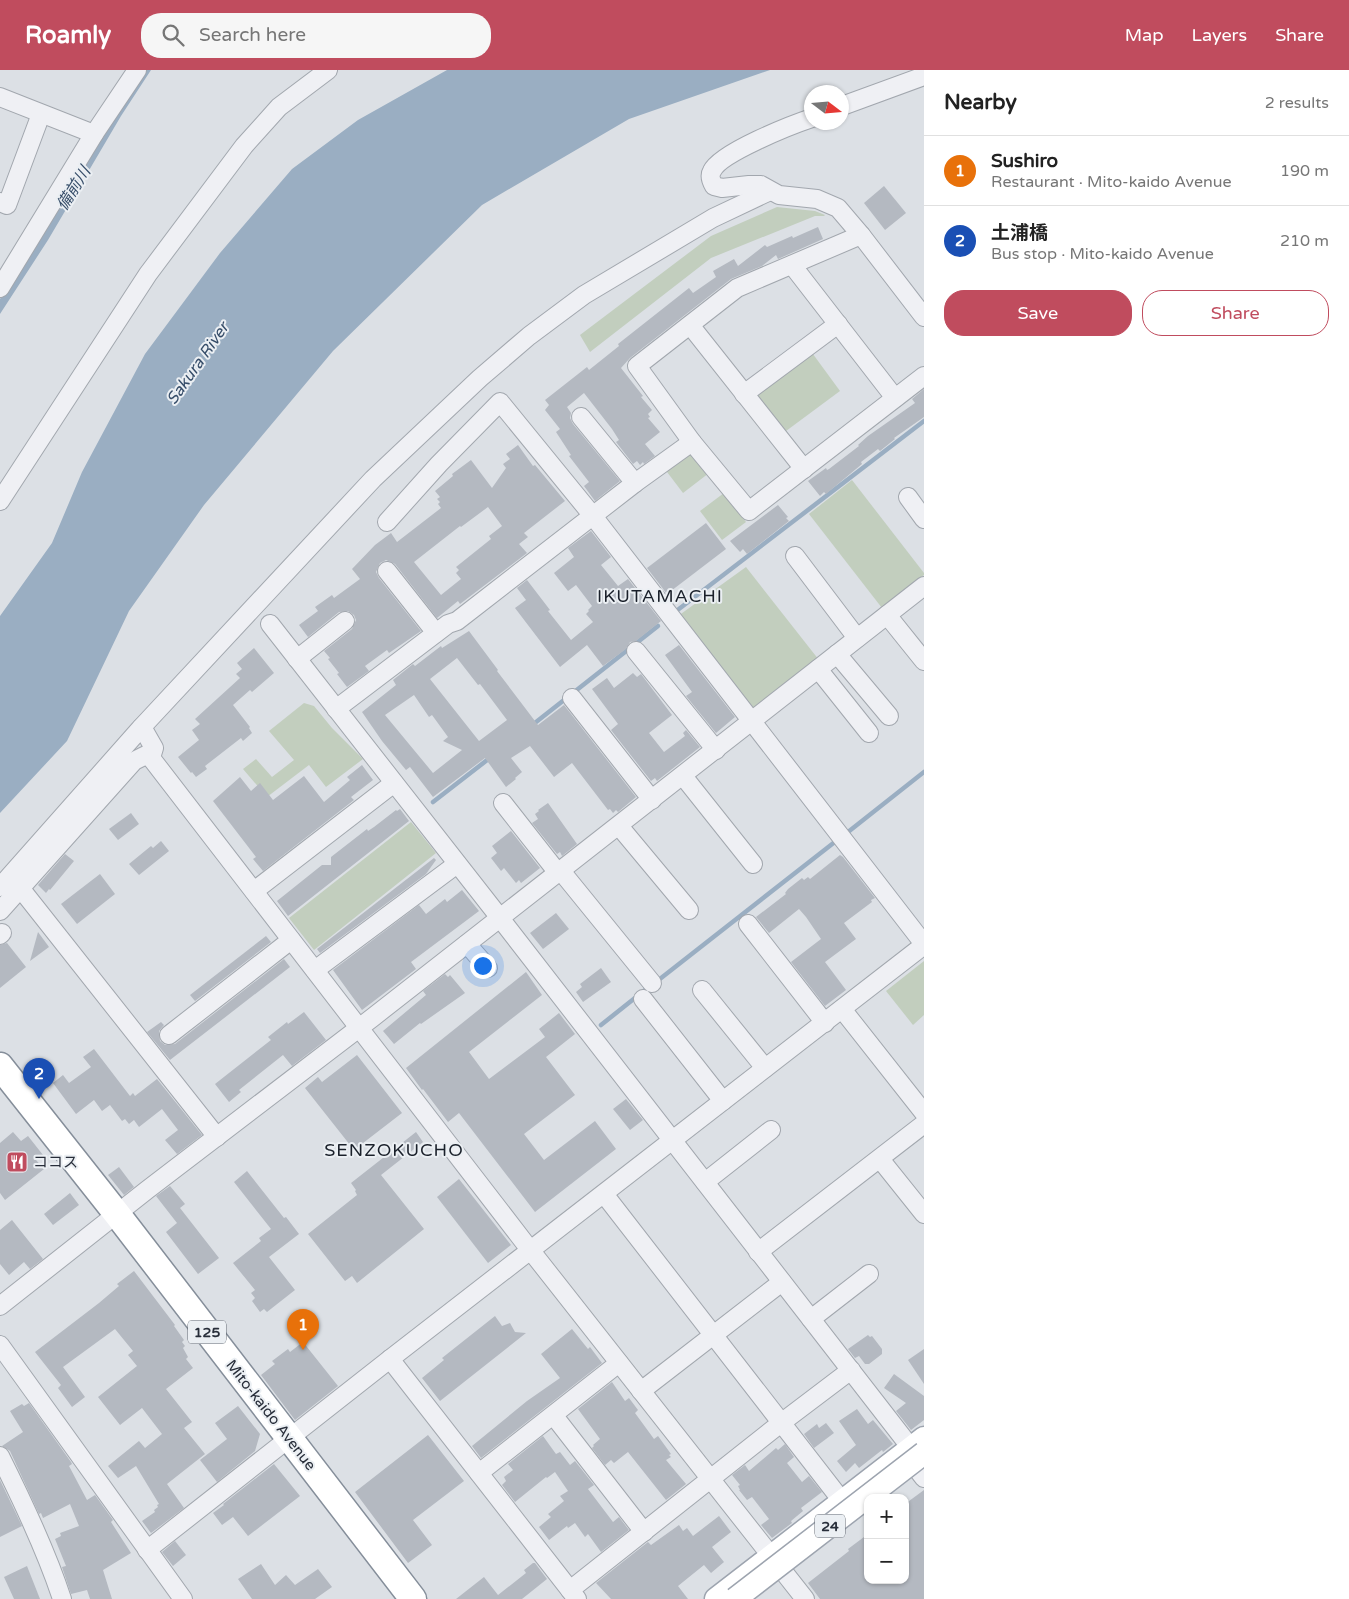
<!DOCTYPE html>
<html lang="en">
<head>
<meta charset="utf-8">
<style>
	body { margin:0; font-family:"Varela Round","Noto Sans JP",sans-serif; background:#f6f6f6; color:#222 }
	.controls { position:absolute; right:15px; bottom:15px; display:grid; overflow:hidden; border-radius:10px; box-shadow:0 1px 4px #0004 }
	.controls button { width:45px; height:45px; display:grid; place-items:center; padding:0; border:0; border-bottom:1px solid #e0e0e0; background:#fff; color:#222; font:25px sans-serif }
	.compass { position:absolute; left:804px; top:15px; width:45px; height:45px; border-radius:50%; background:#fff; box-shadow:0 1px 4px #0004; rotate:106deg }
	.you { position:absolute; left:482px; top:895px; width:18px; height:18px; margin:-12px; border:4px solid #fff; border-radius:50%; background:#1a73e8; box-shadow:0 0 0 8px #1a73e833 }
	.badge { display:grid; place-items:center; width:32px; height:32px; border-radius:50%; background:#c04c5e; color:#fff; font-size:16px; font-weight:700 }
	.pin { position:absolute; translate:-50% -41px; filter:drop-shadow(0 1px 2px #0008) }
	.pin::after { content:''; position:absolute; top:26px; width:18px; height:15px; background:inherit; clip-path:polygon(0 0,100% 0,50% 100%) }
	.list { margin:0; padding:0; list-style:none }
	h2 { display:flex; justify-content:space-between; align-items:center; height:65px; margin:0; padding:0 20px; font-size:21px }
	h2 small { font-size:16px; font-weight:400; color:#767676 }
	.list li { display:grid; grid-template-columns:32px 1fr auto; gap:15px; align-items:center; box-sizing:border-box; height:70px; padding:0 20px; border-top:1px solid #e0e0e0 }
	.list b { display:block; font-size:19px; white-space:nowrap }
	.list p { margin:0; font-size:16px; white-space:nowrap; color:#767676 }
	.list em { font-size:16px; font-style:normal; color:#767676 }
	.actions { display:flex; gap:10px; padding:15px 20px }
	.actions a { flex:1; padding:11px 0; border:1px solid #c04c5e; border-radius:20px; text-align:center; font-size:18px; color:#c04c5e }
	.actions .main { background:#c04c5e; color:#fff }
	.icon { flex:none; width:28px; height:28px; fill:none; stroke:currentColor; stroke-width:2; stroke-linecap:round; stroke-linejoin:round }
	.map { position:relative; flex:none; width:924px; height:1529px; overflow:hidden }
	header { display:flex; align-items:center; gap:30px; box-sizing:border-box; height:70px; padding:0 25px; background:#c04c5e; color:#fff }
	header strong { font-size:24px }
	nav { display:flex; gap:28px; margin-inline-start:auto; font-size:18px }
	.search { width:350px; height:45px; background:#f6f6f6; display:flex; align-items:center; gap:12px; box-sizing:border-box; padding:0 18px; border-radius:20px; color:#767676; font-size:19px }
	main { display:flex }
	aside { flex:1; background:#fff }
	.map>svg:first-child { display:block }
</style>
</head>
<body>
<header>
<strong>Roamly</strong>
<div class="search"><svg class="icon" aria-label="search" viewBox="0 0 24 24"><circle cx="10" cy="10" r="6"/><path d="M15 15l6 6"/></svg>Search here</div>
<nav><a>Map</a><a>Layers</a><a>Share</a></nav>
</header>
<main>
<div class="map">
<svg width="924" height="1529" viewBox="0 0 924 1529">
	<rect width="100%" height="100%" fill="#dce0e5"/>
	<g fill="#c2cebe">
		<polygon points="777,137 815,141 825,145 824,146 815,146 711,188 590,282 580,265 711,166"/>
		<polygon points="810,280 840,321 782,364 754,327"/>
		<polygon points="689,382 709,403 683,423 664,398"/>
		<polygon points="852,410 924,503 924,505 882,538 809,444"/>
		<polygon points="724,423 746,452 722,470 700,441"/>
		<polygon points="746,497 819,590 753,642 678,546"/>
		<polygon points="304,633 314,636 332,658 363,689 326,717 309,695 267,727 243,699 256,689 272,707 294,690 269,661"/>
		<polygon points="411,752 436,783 314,880 289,848"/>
		<polygon points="924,891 924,945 913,955 886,921"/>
	</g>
	<g fill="#9aaec2">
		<polygon points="141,0 151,0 121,46 48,170 0,244 0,229 41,166"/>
		<polygon points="447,0 770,0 629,49 482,135 333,281 204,435 129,541 67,671 0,743 0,546 52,473 82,402 145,284 220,183 292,99 358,50"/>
	</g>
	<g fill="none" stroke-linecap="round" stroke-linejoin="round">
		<g stroke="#9aaec2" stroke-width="4.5">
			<polyline points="675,542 924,351"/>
			<polyline points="531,656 658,556"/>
			<polyline points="433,732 491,687"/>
			<polyline points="848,762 924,702"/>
			<polyline points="656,912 836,771"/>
			<polyline points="601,955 650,916"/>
		</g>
	</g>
	<g fill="#b4b9c1" fill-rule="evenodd">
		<polygon points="884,116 906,143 885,160 864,133"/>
		<polygon points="818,157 823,169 778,189 776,185 762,196 731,209 630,288 621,298 643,326 641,327 652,340 648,344 650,347 648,348 660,362 645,374 655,386 644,394 643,392 640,395 637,391 633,394 616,372 619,370 612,359 584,323 567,337 571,343 570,348 573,354 620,411 595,431 584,416 589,412 569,386 571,385 556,362 560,359 545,340 549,335 545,330 587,297 589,300 619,276 618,274 689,218 693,223 716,207 713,201 734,189 738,196 765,175 767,177 792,166 793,168"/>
		<polygon points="924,319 924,347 894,368 895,369 880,381 878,379 861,392 862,394 826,424 824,422 820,426 808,411 826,398 827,400 829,399 859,376 858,375 868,366 915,333 912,329"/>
		<path d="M518 375 533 396 535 395 565 431 524 463 528 467 519 474 527 483 460 534 458 531 437 548 395 494 386 490 380 493 376 502 379 508 421 561 389 583 387 580 365 596 369 601 347 617 337 604 339 603 328 589 330 588 324 581 352 559 356 550 354 545 348 541 339 542 308 567 299 555 318 541 315 537 332 525 334 528 360 509 352 499 375 475 391 463 397 472 441 438 438 434 440 432 437 429 440 427 435 421 453 406 452 404 471 390 492 418 506 398 503 394 510 389 506 384ZM488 437 502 456 489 466 491 469 456 497 459 500 456 503 461 509 441 525 414 492 460 456 461 457Z"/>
		<polygon points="778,435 788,447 786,448 789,451 747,484 743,479 740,482 730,471"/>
		<polygon points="706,453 726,479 667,524 647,498"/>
		<polygon points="591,461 611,487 601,495 618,516 628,509 661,551 636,571 630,572 626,579 603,596 587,575 560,597 515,538 526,530 517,518 527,510 550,540 548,541 571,570 593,552 586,544 589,541 588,540 592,536 576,515 568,521 554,503 574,487 568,478"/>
		<path d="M469 561 498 600 497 601 538 655 564 635 636 727 618 742 616 740 613 743 610 739 608 740 572 693 554 707 530 676 511 688 522 702 515 708 516 709 506 717 485 688 433 727 410 697 406 700 382 671 362 642 396 615 393 610 413 594 415 596 441 576 442 578ZM457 588 478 615 480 614 507 650 479 671 430 609ZM414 625 429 647 432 645 448 667 443 671 462 680 433 703 385 645Z"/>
		<polygon points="679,575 735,647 716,663 686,626 692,622 665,585"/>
		<polygon points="254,578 274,603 252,622 250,620 233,635 250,657 249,658 252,663 243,671 241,668 205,696 207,699 196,707 192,702 191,703 178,687 199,670 192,660 200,654 195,649 240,608 236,604 242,599 237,593"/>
		<polygon points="633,603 637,607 641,604 672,645 649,663 664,682 685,666 683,663 686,660 700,677 657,711 655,708 651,711 611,660 618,654 592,619 607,608 614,618"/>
		<polygon points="362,695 373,710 351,727 354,730 263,801 253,789 256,787 213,731 240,707 251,721 260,713 273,730 304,706 324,732 350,710 347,707"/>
		<polygon points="548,733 577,774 562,786 560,782 557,784 532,753 538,749 535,744 539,741 538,740"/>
		<polygon points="400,739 409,751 288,846 277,831 322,795 331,795 331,787 367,759 368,761 374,757 396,740 397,741"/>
		<polygon points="131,743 139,754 118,770 109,759"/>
		<polygon points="511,761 540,798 521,813 519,810 516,813 504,798 501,801 491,788 497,783 492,776"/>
		<polygon points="161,771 169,781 139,805 129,794 151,776 153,778"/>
		<polygon points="65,784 74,791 50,820 49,819 46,823 38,815"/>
		<polygon points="840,785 843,787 875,828 871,830 872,832 844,853 856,869 825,892 846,920 825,936 791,892 821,869 806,847 799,839 769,863 756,847 786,824 785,823 788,819 802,808 804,810 808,807 810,809"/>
		<polygon points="434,788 436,790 426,804 320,883 317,879"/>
		<polygon points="100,804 115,824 77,854 61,834"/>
		<polygon points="462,820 479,841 411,892 416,899 362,940 333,900 419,835 426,844 445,829 447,832"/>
		<polygon points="556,843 569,859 543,879 530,863"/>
		<polygon points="38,862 49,877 30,891"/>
		<polygon points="266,866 271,872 195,931 190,925"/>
		<polygon points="7,873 26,897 0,918 0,875"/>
		<polygon points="284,889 290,897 170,990 147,962 161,952 164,955 159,961 160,971 165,975 175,974"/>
		<polygon points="601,898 611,912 583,932 576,922 582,917 580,914"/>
		<polygon points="526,902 542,925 469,982 489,1009 545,967 539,959 559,943 575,964 546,987 575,1025 524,1064 544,1090 595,1051 616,1079 535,1142 459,1043 448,1052 423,1019 422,1020 406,998"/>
		<polygon points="445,904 448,907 450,905 465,923 421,954 420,953 394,974 383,961 426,925 423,921"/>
		<polygon points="304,942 326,970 292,996 283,985 239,1020 241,1022 229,1032 215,1014 271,970 268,967 287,952 288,954"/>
		<polygon points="94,979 130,1026 133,1023 135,1026 157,1009 202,1065 177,1084 165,1070 178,1060 162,1039 139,1057 134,1050 129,1054 125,1049 122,1051 110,1035 102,1041 94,1030 76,1044 53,1013 63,1005 69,1013 91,997 83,987"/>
		<polygon points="357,985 402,1043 354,1080 305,1018 318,1007 322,1012"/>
		<polygon points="626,1029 643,1050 630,1060 613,1039"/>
		<polygon points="13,1062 21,1071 28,1066 43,1085 36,1090 44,1099 5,1130 0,1123 0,1073"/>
		<polygon points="416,1062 423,1072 381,1105 424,1159 357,1213 352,1206 345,1211 308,1164 357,1125 355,1121 356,1120 351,1113"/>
		<polygon points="119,1097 134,1117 124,1125 108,1105"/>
		<polygon points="247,1101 284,1148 286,1147 299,1164 269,1187 295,1220 267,1242 264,1239 260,1242 252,1231 255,1228 251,1223 255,1220 233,1193 261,1171 259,1168 271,1159 234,1112"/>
		<polygon points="459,1109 511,1175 488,1193 437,1127"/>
		<polygon points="170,1116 185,1134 180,1138 219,1188 198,1204 166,1162 177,1153 156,1126"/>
		<polygon points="70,1123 79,1135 53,1155 44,1144"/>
		<polygon points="12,1150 43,1189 30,1199 24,1192 9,1205 0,1194 0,1160"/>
		<polygon points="134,1201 175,1255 174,1256 184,1270 182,1272 185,1276 183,1278 188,1287 186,1289 193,1298 166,1319 192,1352 184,1358 205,1384 167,1414 184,1438 151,1463 142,1451 155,1442 154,1440 158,1437 157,1435 159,1434 136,1396 118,1408 108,1396 139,1371 145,1378 162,1364 142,1338 120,1355 98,1327 137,1296 128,1285 133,1281 115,1259 63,1297 85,1327 72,1337 58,1318 61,1315 35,1282 99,1233 119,1216 117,1214"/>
		<polygon points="495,1246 502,1256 510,1253 515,1262 526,1263 440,1331 422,1308 444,1290 442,1288"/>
		<polygon points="572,1259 588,1279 590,1277 602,1293 481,1388 472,1376 527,1331 560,1308 541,1284"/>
		<polygon points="868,1265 870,1267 872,1266 882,1279 882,1284 869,1294 865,1294 859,1286 855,1288 848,1279"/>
		<polygon points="303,1272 338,1316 295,1350 261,1305 275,1294 272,1291 288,1279 290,1282"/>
		<polygon points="924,1279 924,1314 908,1290"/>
		<polygon points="894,1304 924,1326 924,1350 911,1360 896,1341 906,1333 884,1318"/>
		<polygon points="612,1312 625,1331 629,1328 638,1340 635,1343 654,1369 658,1366 671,1384 669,1385 671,1387 666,1390 686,1414 666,1430 628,1382 614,1393 611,1390 605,1395 592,1378 594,1376 593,1375 600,1369 578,1339"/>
		<polygon points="29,1333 71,1392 72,1394 69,1396 87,1430 95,1425 113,1450 111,1452 131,1483 103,1500 112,1529 90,1529 87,1520 71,1524 62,1497 66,1496 55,1469 61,1466 60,1463 79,1456 70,1434 43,1448 41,1443 39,1444 10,1381 2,1376 23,1362 10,1341 22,1334 24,1336"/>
		<polygon points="238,1336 260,1364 255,1381 217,1412 200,1390 227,1369 215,1353"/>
		<polygon points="857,1339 868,1354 873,1350 893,1374 883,1382 882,1380 859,1398 855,1393 846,1402 837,1391 856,1375 839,1351"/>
		<polygon points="826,1353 834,1363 814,1378 804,1364 817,1354 819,1358"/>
		<polygon points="428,1365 464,1411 413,1450 432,1475 408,1493 355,1422"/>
		<polygon points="543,1366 556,1384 560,1382 570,1395 575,1391 594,1415 588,1419 613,1452 619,1447 629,1460 601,1482 588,1464 585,1467 575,1453 568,1458 567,1456 549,1470 539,1457 551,1447 548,1444 564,1431 560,1426 568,1421 555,1402 547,1408 546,1407 515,1432 502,1415 506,1411 504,1407 513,1400 508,1394"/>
		<polygon points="785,1374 794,1387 787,1393 802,1412 809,1406 822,1422 801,1438 803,1441 791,1451 792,1453 772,1468 761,1455 769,1449 752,1427 747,1430 739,1420 740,1420 738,1416 740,1415 732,1405 745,1395 749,1401 776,1378 778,1380"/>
		<polygon points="274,1394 300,1426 248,1466 233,1447 222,1455 213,1443 224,1435 223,1434"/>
		<polygon points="0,1410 22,1456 0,1467"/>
		<polygon points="924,1420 924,1529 820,1529 808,1513 849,1481 848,1479 868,1464 868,1510 905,1510 905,1434"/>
		<polygon points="719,1446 731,1462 712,1477 724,1492 711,1503 704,1495 678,1516 688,1529 611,1529 596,1513 648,1472 651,1475 679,1455 683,1461 687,1458 693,1466"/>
		<polygon points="175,1471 186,1485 173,1496 162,1482"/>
		<polygon points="533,1493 535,1493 547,1509 522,1529 456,1529 484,1507 498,1525 526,1503 524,1500"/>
		<polygon points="261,1494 275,1515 286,1505 295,1515 318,1499 332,1517 315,1529 252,1529 238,1509"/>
		<polygon points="27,1496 40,1529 14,1529 4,1507"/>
	</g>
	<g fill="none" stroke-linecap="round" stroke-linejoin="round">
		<g stroke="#a2a7ae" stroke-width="20">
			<g id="minor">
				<polyline points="0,27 94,64 0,218"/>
				<polyline points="842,36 924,6"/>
				<path d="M812 48C791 55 720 83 712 101 709 106 711 111 714 116L722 118 749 115H761L779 125 817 129 838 138 861 165 924 247"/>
				<polyline points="94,64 137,0"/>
				<polyline points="0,132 7,135 41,44"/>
				<polyline points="861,165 737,218 637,296 692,372 749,441 924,306"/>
				<polyline points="792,195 895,328"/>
				<polyline points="690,255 804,399"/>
				<polyline points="744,324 838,254"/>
				<polyline points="581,347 635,413"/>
				<polyline points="908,427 924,449"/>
				<polyline points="0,431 148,204 244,76 279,37 328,0"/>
				<polyline points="387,452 439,394 500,332 593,446 924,874"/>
				<polyline points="795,486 857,568"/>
				<polyline points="387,501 436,563"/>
				<polyline points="887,545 924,591"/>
				<polyline points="270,554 500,848 911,1378 917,1399 924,1408"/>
				<polyline points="636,581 716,680"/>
				<polyline points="837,584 889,646"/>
				<polyline points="297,589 345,551"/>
				<polyline points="818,599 869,663"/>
				<polyline points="572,628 652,730"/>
				<polyline points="336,639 448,554 457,551 635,413 692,372"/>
				<polyline points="142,657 154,678 151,688"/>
				<polyline points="683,706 753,794"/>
				<polyline points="503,733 558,803"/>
				<polyline points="619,756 689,840"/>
				<polyline points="561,801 652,913"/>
				<polyline points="0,817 140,659 373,409 480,308 529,266 584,225 713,148 770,121"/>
				<polyline points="21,819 217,1067"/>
				<polyline points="254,821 394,713"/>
				<polyline points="0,841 134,691 148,684 524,1172 805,1529"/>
				<polyline points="748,854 825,953"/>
				<polyline points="0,865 2,863"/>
				<polyline points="467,874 488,898"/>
				<polyline points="315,900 457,794"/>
				<polyline points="702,920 765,998"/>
				<polyline points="643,929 723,1031"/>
				<polyline points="842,939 924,1043"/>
				<polyline points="169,965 291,870"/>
				<polyline points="880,1089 924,1144"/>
				<polyline points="705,1112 771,1060"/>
				<polyline points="604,1124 842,1431"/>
				<polyline points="758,1182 924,1054"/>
				<polyline points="0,1236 147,1120 372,948 924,516"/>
				<polyline points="811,1249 869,1204"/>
				<polyline points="0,1275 183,1529"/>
				<polyline points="390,1289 577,1529"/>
				<polyline points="641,1321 782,1212"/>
				<polyline points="554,1346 644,1462"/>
				<path d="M0 1386C23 1432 46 1480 62 1529"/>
				<polyline points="479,1403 619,1293"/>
				<polyline points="147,1480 390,1289 924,875"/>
				<polyline points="570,1520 781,1353 851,1300"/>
			</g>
		</g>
		<g stroke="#9da4af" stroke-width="25">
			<polyline id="major" points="716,1529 924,1368"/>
		</g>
		<g stroke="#858e9a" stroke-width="29">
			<polyline id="highway" points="0,996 117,1144 413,1529"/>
		</g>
		<use href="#minor" stroke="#eff0f4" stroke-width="18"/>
		<use href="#major" stroke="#fff" stroke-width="22"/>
		<use href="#highway" stroke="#fff" stroke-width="26"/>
		<g stroke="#9da4af" stroke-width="25" stroke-linecap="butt">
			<polyline id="major-bridge" points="735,1529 924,1383"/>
		</g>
		<use href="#major-bridge" stroke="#fff" stroke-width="22"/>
	</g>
	<defs>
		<g id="restaurant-square" transform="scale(1.125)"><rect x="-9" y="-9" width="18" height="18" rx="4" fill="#c04c5e" stroke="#ebeff3"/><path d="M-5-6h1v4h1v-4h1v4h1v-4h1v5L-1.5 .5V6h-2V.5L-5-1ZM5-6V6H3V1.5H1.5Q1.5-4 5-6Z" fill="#fff"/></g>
	</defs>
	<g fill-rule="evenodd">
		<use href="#restaurant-square" x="17" y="1092"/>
	</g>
	<g text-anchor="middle" stroke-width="4" stroke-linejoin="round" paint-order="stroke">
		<g fill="#ebeff3" stroke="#626872" stroke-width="1">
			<rect x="188" y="1250.5" width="38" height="23" rx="4"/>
			<rect x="815" y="1444.5" width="30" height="23" rx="4"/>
		</g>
		<g font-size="14" font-weight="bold" fill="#282e3a">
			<text x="207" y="1267">125</text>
			<text x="830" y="1461">24</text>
		</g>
		<g font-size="15" fill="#282e3a" stroke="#ebeff3" text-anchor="start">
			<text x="33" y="1097">ココス</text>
		</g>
		<g font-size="15" fill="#282e3a" stroke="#ebeff3">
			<text transform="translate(271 1345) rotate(52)" y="5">Mito-kaido Avenue</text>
		</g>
		<g font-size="16" font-style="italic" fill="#364d69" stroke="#ebeff3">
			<text transform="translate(73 118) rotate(-58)" y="6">備前川</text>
			<text transform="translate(197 293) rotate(-55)" y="6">Sakura River</text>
		</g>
		<g font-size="18" letter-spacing="1" fill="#1a202a" stroke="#ebeff3">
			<text x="660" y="532">IKUTAMACHI</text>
			<text x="394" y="1086">SENZOKUCHO</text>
		</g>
	</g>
</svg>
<div class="controls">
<button>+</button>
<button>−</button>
</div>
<svg class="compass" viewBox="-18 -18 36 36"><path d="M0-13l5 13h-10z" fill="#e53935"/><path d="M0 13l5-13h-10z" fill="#767676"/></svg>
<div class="you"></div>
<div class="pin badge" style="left:303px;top:1280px;background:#e8710a">1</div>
<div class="pin badge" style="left:39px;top:1029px;background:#1a4fb4">2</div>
</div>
<aside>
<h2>Nearby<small>2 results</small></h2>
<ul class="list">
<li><span class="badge" style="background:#e8710a">1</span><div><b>Sushiro</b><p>Restaurant · Mito-kaido Avenue</p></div><em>190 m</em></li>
<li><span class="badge" style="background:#1a4fb4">2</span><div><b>土浦橋</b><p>Bus stop · Mito-kaido Avenue</p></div><em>210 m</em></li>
</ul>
<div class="actions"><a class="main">Save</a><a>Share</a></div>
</aside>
</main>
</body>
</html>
